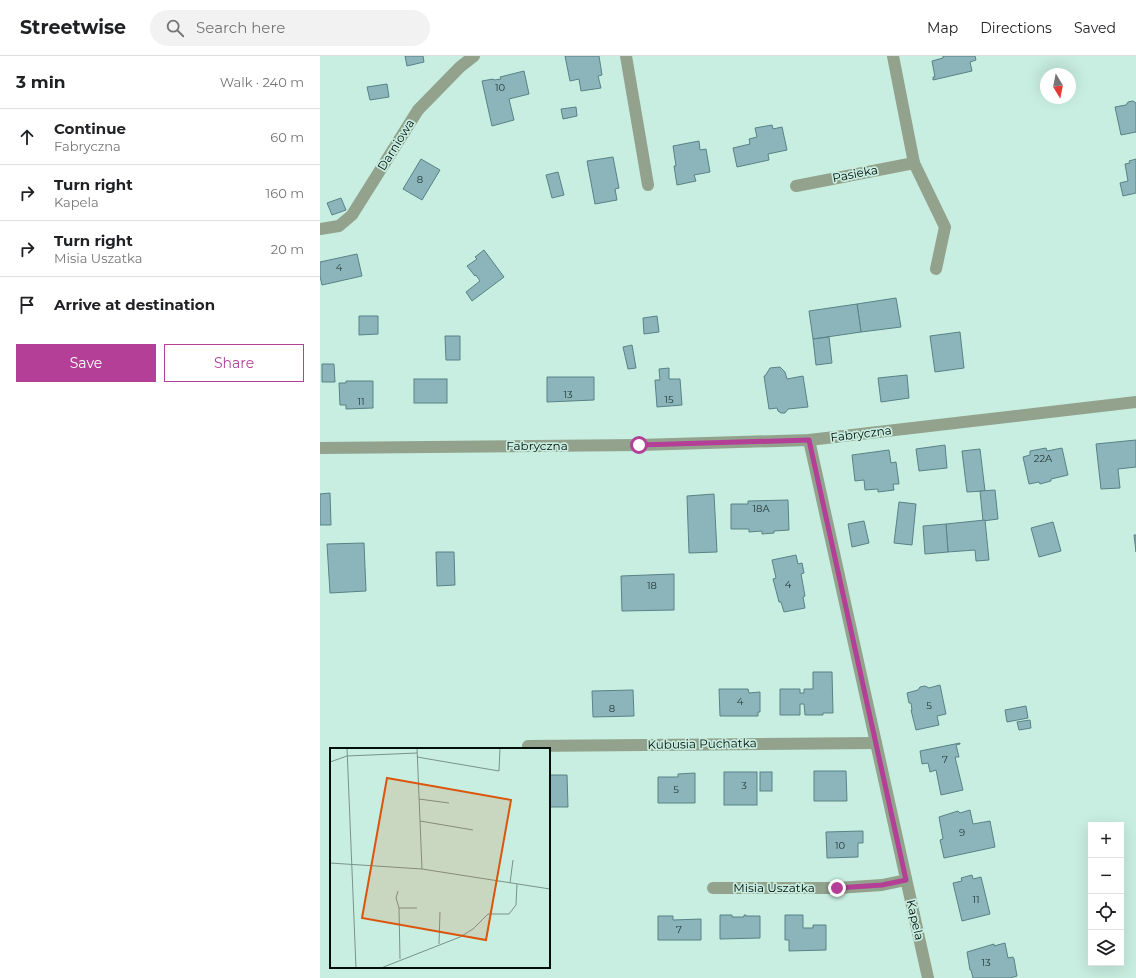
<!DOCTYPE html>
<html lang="en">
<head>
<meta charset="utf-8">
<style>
	body { margin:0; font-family:Montserrat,sans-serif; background:#f2f2f2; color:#202124 }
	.controls { position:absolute; right:12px; bottom:12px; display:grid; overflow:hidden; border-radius:0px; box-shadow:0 4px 16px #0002 }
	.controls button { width:36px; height:36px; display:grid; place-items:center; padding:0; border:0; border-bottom:1px solid #e0e0e0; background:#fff; color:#202124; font:20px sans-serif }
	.compass { position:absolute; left:720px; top:12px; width:36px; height:36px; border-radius:50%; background:#fff; box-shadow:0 4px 16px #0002; rotate:170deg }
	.stop { position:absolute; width:12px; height:12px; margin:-9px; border:3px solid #b33f97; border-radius:50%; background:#fff }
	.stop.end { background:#b33f97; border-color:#fff; box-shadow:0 1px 4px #0008 }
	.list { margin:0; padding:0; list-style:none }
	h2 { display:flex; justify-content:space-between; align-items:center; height:52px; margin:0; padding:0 16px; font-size:17px }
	h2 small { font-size:13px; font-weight:400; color:#757577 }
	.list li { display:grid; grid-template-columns:26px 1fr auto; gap:12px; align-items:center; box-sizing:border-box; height:56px; padding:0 16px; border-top:1px solid #e0e0e0 }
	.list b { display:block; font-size:15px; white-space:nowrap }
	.list p { margin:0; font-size:13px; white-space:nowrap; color:#757577 }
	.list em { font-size:13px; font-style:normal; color:#757577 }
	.actions { display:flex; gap:8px; padding:12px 16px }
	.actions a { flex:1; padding:9px 0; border:1px solid #b33f97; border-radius:0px; text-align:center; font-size:14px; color:#b33f97 }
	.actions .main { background:#b33f97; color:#fff }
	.icon { flex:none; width:22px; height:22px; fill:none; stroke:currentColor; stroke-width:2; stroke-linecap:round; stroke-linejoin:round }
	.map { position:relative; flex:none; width:816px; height:922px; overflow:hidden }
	header { display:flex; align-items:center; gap:24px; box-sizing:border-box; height:56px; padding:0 20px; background:#fff; border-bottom:1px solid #e0e0e0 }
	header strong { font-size:19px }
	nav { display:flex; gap:22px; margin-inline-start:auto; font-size:14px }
	.search { width:280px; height:36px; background:#f2f2f2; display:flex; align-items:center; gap:10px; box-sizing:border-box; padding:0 14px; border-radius:22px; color:#757577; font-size:15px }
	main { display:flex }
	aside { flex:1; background:#fff }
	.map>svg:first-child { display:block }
</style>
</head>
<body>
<header>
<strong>Streetwise</strong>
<div class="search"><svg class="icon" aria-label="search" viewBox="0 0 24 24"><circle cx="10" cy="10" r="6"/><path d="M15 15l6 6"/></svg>Search here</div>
<nav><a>Map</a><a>Directions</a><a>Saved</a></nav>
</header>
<main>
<aside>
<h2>3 min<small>Walk · 240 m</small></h2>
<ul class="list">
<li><svg class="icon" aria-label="ahead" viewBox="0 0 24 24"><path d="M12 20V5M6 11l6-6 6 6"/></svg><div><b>Continue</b><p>Fabryczna</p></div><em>60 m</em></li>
<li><svg class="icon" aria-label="right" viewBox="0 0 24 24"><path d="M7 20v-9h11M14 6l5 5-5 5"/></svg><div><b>Turn right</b><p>Kapela</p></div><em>160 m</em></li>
<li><svg class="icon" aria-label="right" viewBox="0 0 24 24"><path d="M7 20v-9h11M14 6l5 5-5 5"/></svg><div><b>Turn right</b><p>Misia Uszatka</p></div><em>20 m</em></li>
<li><svg class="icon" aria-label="arrive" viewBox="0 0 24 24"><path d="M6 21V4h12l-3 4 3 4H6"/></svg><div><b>Arrive at destination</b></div></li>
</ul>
<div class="actions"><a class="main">Save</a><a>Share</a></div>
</aside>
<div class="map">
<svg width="816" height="922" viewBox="0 0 816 922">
	<rect width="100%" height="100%" fill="#c7eee0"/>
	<g fill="#8bb5ba" stroke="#598286">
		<polygon points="85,0 103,0 104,6 87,10"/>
		<polygon points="245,0 279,0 282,19 278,20 281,32 261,35 259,23 250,25"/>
		<polygon points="623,0 655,0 656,4 650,6 652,15 613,24 613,21 615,21 612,5 623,2"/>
		<polygon points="204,15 209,38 189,43 194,64 172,70 162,25 173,23 174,24 181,23 180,21"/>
		<polygon points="67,28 69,41 50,44 47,31"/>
		<polygon points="813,45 816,47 816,76 801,79 795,51 806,49 808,46"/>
		<polygon points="256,51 257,60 243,63 241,53"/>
		<polygon points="452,69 453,73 462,71 467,94 448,98 449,104 417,111 413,92 430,88 429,83 437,81 435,72"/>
		<polygon points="379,85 380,94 386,93 390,116 374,119 376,125 357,129 354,110 356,110 353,90"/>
		<polygon points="293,101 299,132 295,133 297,144 275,148 267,105"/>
		<polygon points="101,103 120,114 102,144 83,133"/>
		<polygon points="816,103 816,137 803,140 800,127 808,125 805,108 810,107 809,105"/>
		<polygon points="238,116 244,139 232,142 226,119"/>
		<polygon points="21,142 26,154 12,159 7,147"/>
		<polygon points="164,194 184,221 152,245 146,236 160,225 156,219 155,220 147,210 157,203 155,201"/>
		<polygon points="37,198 42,220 2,229 0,220 0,206"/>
		<polygon points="576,242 581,271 541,276 537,248"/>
		<polygon points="537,248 541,276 493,283 489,255"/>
		<polygon points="39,260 58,260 58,278 39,279"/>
		<polygon points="337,260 339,276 324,278 323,262"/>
		<polygon points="640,276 644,312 615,316 610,280"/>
		<polygon points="125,280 140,280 140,304 126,304"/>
		<polygon points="509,281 512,307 496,309 493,283"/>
		<polygon points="312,289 316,312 308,313 303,291"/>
		<polygon points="2,308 14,308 15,326 2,326"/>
		<polygon points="460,311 465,316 467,323 483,320 488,351 468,353 465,357 461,357 458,355 457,352 449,353 444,320 445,320 450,312"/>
		<polygon points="349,312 349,323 360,323 362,349 337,351 335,324 340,324 339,313"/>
		<polygon points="587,319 589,342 561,346 558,322"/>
		<polygon points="227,321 274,321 274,344 227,346"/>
		<rect x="94" y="323" width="33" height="24"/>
		<polygon points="26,325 53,325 53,352 26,353 26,349 20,349 19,327 26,327"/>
		<polygon points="816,384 816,411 798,413 800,432 781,433 776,388"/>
		<polygon points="625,389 627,412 599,415 596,393"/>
		<polygon points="726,392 727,395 742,392 748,419 731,423 731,425 720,428 719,426 709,428 703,401 710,399 710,395"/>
		<polygon points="660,393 665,435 647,436 642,395"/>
		<polygon points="569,394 571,407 576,406 579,428 573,428 574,434 558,436 558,433 545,434 544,424 535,425 532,399"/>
		<polygon points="675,434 678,463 663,465 660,435"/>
		<polygon points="10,437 11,469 0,469 0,438"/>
		<polygon points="394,438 397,496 369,497 367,440"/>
		<polygon points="468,444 469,474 454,475 454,477 442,478 442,475 429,476 429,473 411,473 411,448 428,448 428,445"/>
		<polygon points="579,446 596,448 592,489 574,487"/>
		<polygon points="665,464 669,504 656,505 655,494 628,496 626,468"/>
		<polygon points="544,465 549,487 532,491 528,468"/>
		<polygon points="733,466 741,495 719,501 711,472"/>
		<polygon points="626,468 628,496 605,498 603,470"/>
		<polygon points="814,479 816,479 816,496"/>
		<polygon points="44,487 46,535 10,537 7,488"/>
		<polygon points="116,496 134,496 135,529 117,530"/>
		<polygon points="476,499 478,508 482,507 484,517 481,518 485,540 483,541 485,552 464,556 461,546 459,546 453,523 456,522 452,504"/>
		<polygon points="354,518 354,554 302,555 301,520"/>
		<polygon points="493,616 512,616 513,657 503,657 503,659 485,659 484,648 480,648 480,659 460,659 460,633 480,633 480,637 484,637 484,633 493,633"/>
		<polygon points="620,629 626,658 617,660 619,669 596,674 591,654 592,654 591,647 589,647 587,637 598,634 600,631 605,630 609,632"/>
		<polygon points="399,633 428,633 429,637 440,636 440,656 438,656 438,660 400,660"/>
		<polygon points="313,634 314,660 273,661 272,635"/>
		<polygon points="706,650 708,662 687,666 685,654"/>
		<polygon points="710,664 711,672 699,674 697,666"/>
		<polygon points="640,687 640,688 636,689 639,701 635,701 643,734 621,739 616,714 610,716 608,707 602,708 600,695"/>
		<polygon points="494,715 526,715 527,745 494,745"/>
		<rect x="404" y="716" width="33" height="33"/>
		<rect x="440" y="716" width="12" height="19"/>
		<polygon points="375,717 375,747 338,747 338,721 358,721 358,718"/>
		<polygon points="229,719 247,719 248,751 229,751"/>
		<polygon points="650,754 653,768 670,765 675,791 624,802 620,784 623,783 619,761 638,755 640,757"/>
		<polygon points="543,775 543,787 538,787 538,801 507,802 506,776"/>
		<polygon points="652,819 653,823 661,821 670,858 642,865 633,827 642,825 641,822"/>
		<polygon points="400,859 412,859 412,861 424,861 424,859 426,859 426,860 440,860 440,882 400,883"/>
		<polygon points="465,859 483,859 483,872 493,872 493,869 506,869 506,894 469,895 469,884 465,884"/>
		<polygon points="338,860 353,860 353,864 381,863 381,884 338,884"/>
		<polygon points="685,887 688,902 693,901 694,903 697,920 690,922 653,922 651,914 650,914 647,896 674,888 674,890"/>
	</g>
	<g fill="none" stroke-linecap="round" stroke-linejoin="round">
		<g stroke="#92a28c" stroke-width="12">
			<polyline points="306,0 328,129"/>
			<polyline points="573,0 594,107 625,171 616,213"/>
			<polyline points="476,130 594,107"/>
			<polyline points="0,173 19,170 32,159 98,54 140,11 154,0"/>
			<polyline points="489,384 608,922"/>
			<polyline points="0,392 319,389 489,384 816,346"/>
			<polyline points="208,690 556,687"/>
			<polyline points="393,832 517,832 562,829 586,824"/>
		</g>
	</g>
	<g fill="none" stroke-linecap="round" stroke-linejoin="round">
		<polyline stroke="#b33f97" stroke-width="5" points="319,389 489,384 586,824 562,829 517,832"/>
	</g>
	<g text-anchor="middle" stroke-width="3.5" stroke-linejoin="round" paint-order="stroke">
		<g font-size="10" fill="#243836">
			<text x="180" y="35">10</text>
			<text x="100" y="127">8</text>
			<text x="19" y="215">4</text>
			<text x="248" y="342">13</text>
			<text x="349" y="347">15</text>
			<text x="41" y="349">11</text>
			<text x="723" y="406">22A</text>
			<text x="441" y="456">18A</text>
			<text x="468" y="532">4</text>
			<text x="332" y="533">18</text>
			<text x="420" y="649">4</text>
			<text x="609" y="653">5</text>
			<text x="292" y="656">8</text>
			<text x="625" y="707">7</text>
			<text x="424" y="733">3</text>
			<text x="356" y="737">5</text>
			<text x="642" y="780">9</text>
			<text x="520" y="793">10</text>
			<text x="656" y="847">11</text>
			<text x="359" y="877">7</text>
			<text x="666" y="910">13</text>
		</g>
		<g font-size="12" fill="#020e0a" stroke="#c7eee0">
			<text transform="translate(76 89) rotate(-58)" y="4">Darniowa</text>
			<text transform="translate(535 118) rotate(-11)" y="4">Pasieka</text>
			<text transform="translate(541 378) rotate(-7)" y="4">Fabryczna</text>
			<text x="217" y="394">Fabryczna</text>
			<text transform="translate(382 688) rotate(-1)" y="4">Kubusia Puchatka</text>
			<text x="454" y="836">Misia Uszatka</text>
			<text transform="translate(595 864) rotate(77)" y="4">Kapela</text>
		</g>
	</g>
	<g transform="translate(10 692)">
		<rect width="220" height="220" fill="#c7eee0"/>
		<path fill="none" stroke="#78948a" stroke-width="1" d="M17 0 26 220M87 0 92 121M87 9 169 23 170 0M0 14 17 8 87 5M89 51 119 55M90 73 143 82M0 115 92 121 220 141M180 135 183 112M68 143 66 150 69 160 70 211M69 160H87M109 196 110 164M51 220 130 189 143 181 158 166H179L186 157 187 136"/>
		<path fill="#dc550c" fill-opacity="0.15" stroke="#dc550c" stroke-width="2" d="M57 30 181 52 156 192 32 170Z"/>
		<rect width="220" height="220" fill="none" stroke="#020e0a" stroke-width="2"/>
	</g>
</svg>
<div class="controls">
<button>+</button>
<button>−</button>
<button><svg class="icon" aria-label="locate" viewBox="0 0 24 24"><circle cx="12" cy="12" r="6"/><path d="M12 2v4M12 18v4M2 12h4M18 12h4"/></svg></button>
<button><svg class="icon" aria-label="layers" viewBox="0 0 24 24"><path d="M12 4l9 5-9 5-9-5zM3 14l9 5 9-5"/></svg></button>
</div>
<svg class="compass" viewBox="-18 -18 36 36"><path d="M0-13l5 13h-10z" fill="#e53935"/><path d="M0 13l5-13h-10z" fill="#757577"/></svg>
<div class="stop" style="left:319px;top:389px"></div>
<div class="stop end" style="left:517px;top:832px"></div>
</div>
</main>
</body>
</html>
